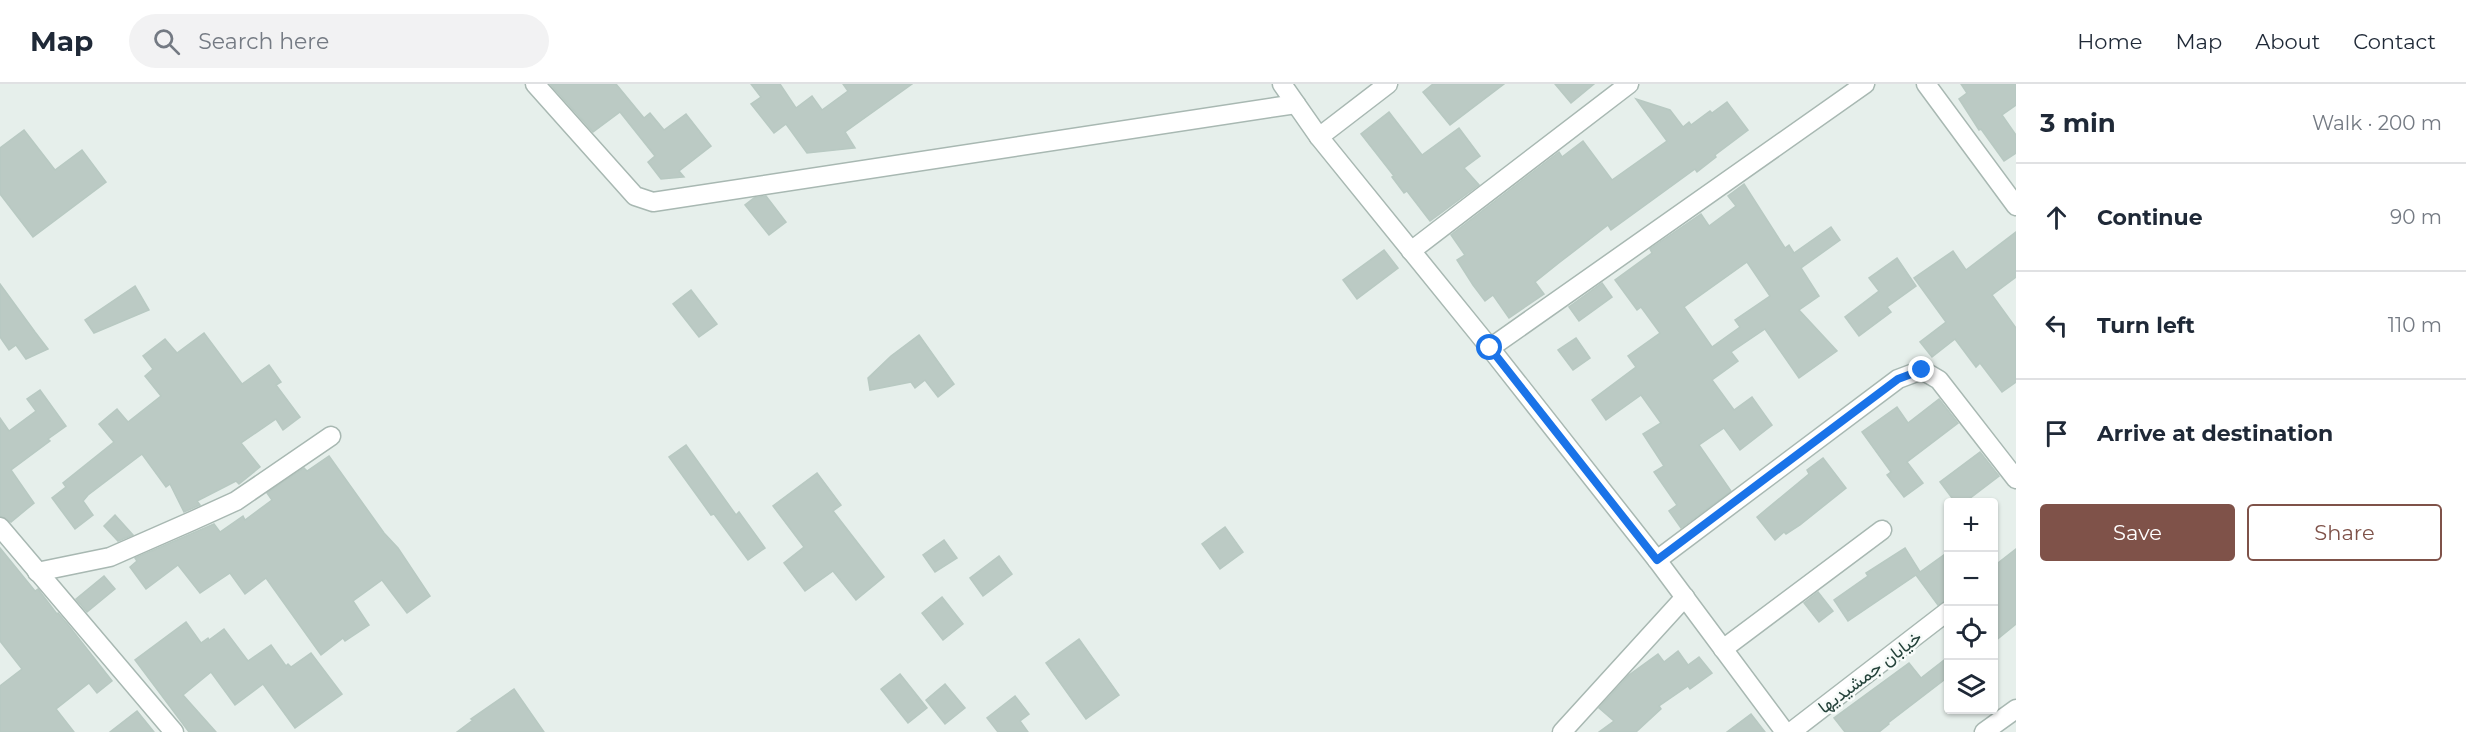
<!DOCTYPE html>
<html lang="en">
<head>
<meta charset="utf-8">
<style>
	body { margin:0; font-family:Montserrat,Vazirmatn,sans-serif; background:#f2f2f3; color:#1f2937 }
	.controls { position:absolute; right:18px; bottom:18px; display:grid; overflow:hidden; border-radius:6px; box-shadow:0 2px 4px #0004 }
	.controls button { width:54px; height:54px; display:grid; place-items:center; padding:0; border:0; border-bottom:2px solid #e0e1e3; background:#fff; color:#1f2937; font:30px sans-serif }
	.stop { position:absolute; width:18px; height:18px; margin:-14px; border:4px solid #1a73e8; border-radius:50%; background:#fff }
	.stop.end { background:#1a73e8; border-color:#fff; box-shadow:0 2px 6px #0008 }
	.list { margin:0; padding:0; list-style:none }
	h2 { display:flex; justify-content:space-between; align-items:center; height:78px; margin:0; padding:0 24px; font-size:26px }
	h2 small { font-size:20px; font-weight:400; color:#747a83 }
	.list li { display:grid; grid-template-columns:39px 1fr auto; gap:18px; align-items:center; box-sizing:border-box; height:108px; padding:0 24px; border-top:2px solid #e0e1e3 }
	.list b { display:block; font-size:22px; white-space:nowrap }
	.list em { font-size:20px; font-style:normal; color:#747a83 }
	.actions { display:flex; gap:12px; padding:18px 24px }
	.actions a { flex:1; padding:14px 0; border:2px solid #7f5249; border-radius:6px; text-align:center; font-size:21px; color:#7f5249 }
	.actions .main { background:#7f5249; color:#fff }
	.icon { flex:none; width:33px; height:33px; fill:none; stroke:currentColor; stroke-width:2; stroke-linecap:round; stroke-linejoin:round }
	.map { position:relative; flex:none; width:2016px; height:648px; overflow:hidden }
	header { display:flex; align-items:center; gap:36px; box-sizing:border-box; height:84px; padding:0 30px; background:#fff; border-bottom:2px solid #e0e1e3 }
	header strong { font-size:28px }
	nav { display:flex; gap:33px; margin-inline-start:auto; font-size:21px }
	.search { width:420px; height:54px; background:#f2f2f3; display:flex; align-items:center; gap:15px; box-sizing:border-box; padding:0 21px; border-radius:33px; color:#747a83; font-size:22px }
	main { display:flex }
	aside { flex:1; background:#fff }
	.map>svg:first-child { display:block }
</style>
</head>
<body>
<header>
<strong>Map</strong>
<div class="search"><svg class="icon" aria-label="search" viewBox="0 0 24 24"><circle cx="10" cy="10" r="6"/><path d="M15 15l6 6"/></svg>Search here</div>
<nav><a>Home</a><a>Map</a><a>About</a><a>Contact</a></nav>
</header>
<main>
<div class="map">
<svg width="2016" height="648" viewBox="0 0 2016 648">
	<rect width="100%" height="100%" fill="#e6efeb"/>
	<g fill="#bbcac4" stroke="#b8c9c2" stroke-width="1.5" fill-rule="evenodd">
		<polygon points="550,0 616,0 644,34 650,29 664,46 686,30 711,62 679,87 684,93 661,95 648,78 655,72 620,28 593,48"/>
		<polygon points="751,0 780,0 796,24 812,12 822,26 848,7 843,0 912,0 845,48 855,64 807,69 786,40 774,49 751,20 761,13"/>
		<polygon points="1433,0 1504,0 1450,41 1423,8"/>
		<polygon points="1555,0 1594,0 1571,19"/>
		<polygon points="1961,0 2016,0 2016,21 2002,31 2016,51 2016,69 2004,77 1981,45 1979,46 1959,15 1967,9"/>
		<polygon points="1636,15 1670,26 1683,43 1689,38 1691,41 1710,27 1712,29 1727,18 1748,46 1715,71 1716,73 1697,88 1695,85 1611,146 1608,141 1560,178 1535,198 1544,210 1509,234 1493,211 1485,217 1473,201 1457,176 1465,171 1451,151 1559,68 1562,73 1583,57 1612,96 1667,57"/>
		<polygon points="1389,28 1422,71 1459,44 1480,72 1464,84 1479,101 1430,137 1407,107 1404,109 1392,93 1394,92 1361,50"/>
		<polygon points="24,46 55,86 82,66 106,98 33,153 0,110 0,64"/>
		<path d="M1744 100 1785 164 1789 161 1794 169 1831 143 1840 156 1801 184 1819 212 1799 226 1837 267 1799 294 1765 245 1731 268 1738 277 1712 296 1734 326 1752 313 1772 341 1740 366 1724 344 1699 361 1731 407 1681 444 1669 427 1677 421 1654 388 1664 382 1643 350 1661 339 1641 311 1606 336 1592 316 1636 283 1628 272 1660 249 1641 223 1637 226 1615 196 1652 169 1650 165 1701 130 1709 142 1736 122 1728 112ZM1747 178 1770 212 1735 236 1740 243 1712 263 1684 223Z"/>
		<polygon points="766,112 786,138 769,151 745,121 754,114"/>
		<polygon points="2016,148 2016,193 1992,211 2016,244 2016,298 2002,308 1980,279 1976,283 1955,255 1932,273 1920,258 1946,238 1914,194 1953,167 1966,186"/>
		<polygon points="1384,166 1398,184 1357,215 1343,196"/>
		<polygon points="1897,174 1916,202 1887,223 1891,228 1859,252 1845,233 1879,207 1869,194"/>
		<polygon points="1602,199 1612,213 1579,237 1569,223"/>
		<polygon points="0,200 35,248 48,265 26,275 16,261 9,266 0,253"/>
		<polygon points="135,202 149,226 94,249 85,236"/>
		<polygon points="691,206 717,240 699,253 673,220"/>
		<polygon points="204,249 242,300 269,281 281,298 276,301 300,333 283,346 276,335 241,359 260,383 239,400 236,397 197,417 200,421 184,428 170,400 166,403 142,370 88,411 83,417 93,431 75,445 52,414 66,403 63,399 114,358 99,340 117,325 128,338 161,312 145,292 153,285 143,272 165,255 177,269"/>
		<polygon points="919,251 954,300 938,313 925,296 915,304 911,298 870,306 868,294 891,272"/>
		<polygon points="1576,254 1590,274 1573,286 1558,266"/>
		<polygon points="40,306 66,342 48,355 50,357 11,386 34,419 11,438 0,432 0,334 9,347 36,327 27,315"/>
		<polygon points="1939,315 1958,339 1907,378 1923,399 1904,413 1887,391 1891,388 1862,348 1897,323 1908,339"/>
		<polygon points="686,361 736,431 739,428 765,464 748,476 714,430 711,431 669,373"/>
		<polygon points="1980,368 1999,392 1965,418 1955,418 1940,398"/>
		<polygon points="329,372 384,449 398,464 430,512 407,529 382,496 353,517 369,541 345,557 343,554 321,571 266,494 245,510 230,489 200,509 178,481 146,505 130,483 137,477 135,474 214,440 220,448 243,432 245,436 272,416 267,409 304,384 307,387"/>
		<polygon points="1823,374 1846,404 1800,441 1786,450 1784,448 1775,456 1757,433 1809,390 1807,386"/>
		<polygon points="817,389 841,421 833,427 884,493 856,516 833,487 805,507 784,479 804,463 773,422"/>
		<polygon points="115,431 133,451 118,457 104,442"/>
		<polygon points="1225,443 1243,468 1220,485 1202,460"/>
		<polygon points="944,456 957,474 935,488 923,471"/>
		<polygon points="0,464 35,507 38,505 57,530 58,529 69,542 112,597 97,609 89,599 56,625 74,648 0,648 0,602 22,585 0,557"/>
		<polygon points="1905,464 1920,488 1948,468 1948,516 1938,521 1916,491 1848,537 1834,516 1868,492 1866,489"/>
		<polygon points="2016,465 2016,540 1994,558 1994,482"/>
		<polygon points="999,472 1012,490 983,512 970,494"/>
		<polygon points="104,492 115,505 87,528 76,515"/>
		<polygon points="1818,508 1833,527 1819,538 1804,519"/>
		<polygon points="942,513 963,540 943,556 922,529"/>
		<polygon points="186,538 201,559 208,554 209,556 224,545 248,577 271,561 286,582 288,580 291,583 311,569 342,610 295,644 263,600 235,621 211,588 183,611 216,648 189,648 135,576"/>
		<polygon points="1079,555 1119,611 1086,635 1046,579"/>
		<polygon points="1678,567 1688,581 1699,573 1712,589 1690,605 1688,602 1659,622 1661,625 1636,648 1599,648 1614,637 1599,624 1629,591 1658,570 1664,578"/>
		<polygon points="1948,573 1948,593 1888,639 1889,640 1879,648 1845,648 1834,634 1909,579 1921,594"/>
		<polygon points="900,590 927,624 908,639 881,605"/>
		<polygon points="945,600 965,624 945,640 926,616"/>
		<polygon points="514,605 544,648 457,648 473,636 471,635"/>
		<polygon points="1015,612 1029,630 1020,637 1028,648 998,648 987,634"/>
		<polygon points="137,627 154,648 110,648"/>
		<polygon points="1751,630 1765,648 1727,648"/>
	</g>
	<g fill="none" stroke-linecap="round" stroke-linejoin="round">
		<g stroke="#a8b8b2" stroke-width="21">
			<g id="minor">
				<polyline points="535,0 635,112 653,118 1296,20"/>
				<polyline points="1282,0 1319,53 1490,264 1657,476 1785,648"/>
				<polyline points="1926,0 2016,122"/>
				<polyline points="1319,53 1388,0"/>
				<polyline points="1411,167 1629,0"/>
				<polyline points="1490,264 1865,0"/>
				<polyline points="0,443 174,648"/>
				<polyline points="1657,476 1898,295 1922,286 1939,296 2016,395"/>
				<polyline points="37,488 110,473 192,437 236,417 331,352"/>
				<polyline points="1723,565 1882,446"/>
				<polyline points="1562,648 1685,513"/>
				<polyline points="1791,648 1948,527"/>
				<polyline points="1984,648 2016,625"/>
			</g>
		</g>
		<use href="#minor" stroke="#fff" stroke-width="18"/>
	</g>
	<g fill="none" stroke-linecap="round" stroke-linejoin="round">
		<polyline stroke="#1a73e8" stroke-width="8" points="1490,264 1657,476 1898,295 1922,286"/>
	</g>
	<g text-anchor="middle" stroke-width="5" stroke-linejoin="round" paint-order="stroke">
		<g font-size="18" fill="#24423a" stroke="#f7fbf9">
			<text transform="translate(1870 588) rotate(-37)" y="6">خیابان جمشیدیها</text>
		</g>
	</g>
</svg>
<div class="controls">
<button>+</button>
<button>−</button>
<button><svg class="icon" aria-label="locate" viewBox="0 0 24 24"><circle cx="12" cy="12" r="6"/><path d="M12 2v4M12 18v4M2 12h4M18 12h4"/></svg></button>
<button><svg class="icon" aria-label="layers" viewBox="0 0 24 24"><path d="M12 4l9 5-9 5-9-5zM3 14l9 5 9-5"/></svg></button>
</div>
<div class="stop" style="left:1490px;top:264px"></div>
<div class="stop end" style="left:1922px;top:286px"></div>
</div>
<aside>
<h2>3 min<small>Walk · 200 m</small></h2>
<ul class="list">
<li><svg class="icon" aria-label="ahead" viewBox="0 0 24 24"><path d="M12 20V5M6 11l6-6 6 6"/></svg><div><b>Continue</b></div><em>90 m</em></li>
<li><svg class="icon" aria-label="left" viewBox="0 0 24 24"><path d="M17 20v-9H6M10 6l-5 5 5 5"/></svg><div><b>Turn left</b></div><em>110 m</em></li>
<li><svg class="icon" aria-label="arrive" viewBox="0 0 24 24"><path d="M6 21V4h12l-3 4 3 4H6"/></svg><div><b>Arrive at destination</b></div></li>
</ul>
<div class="actions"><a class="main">Save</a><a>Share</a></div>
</aside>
</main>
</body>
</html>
